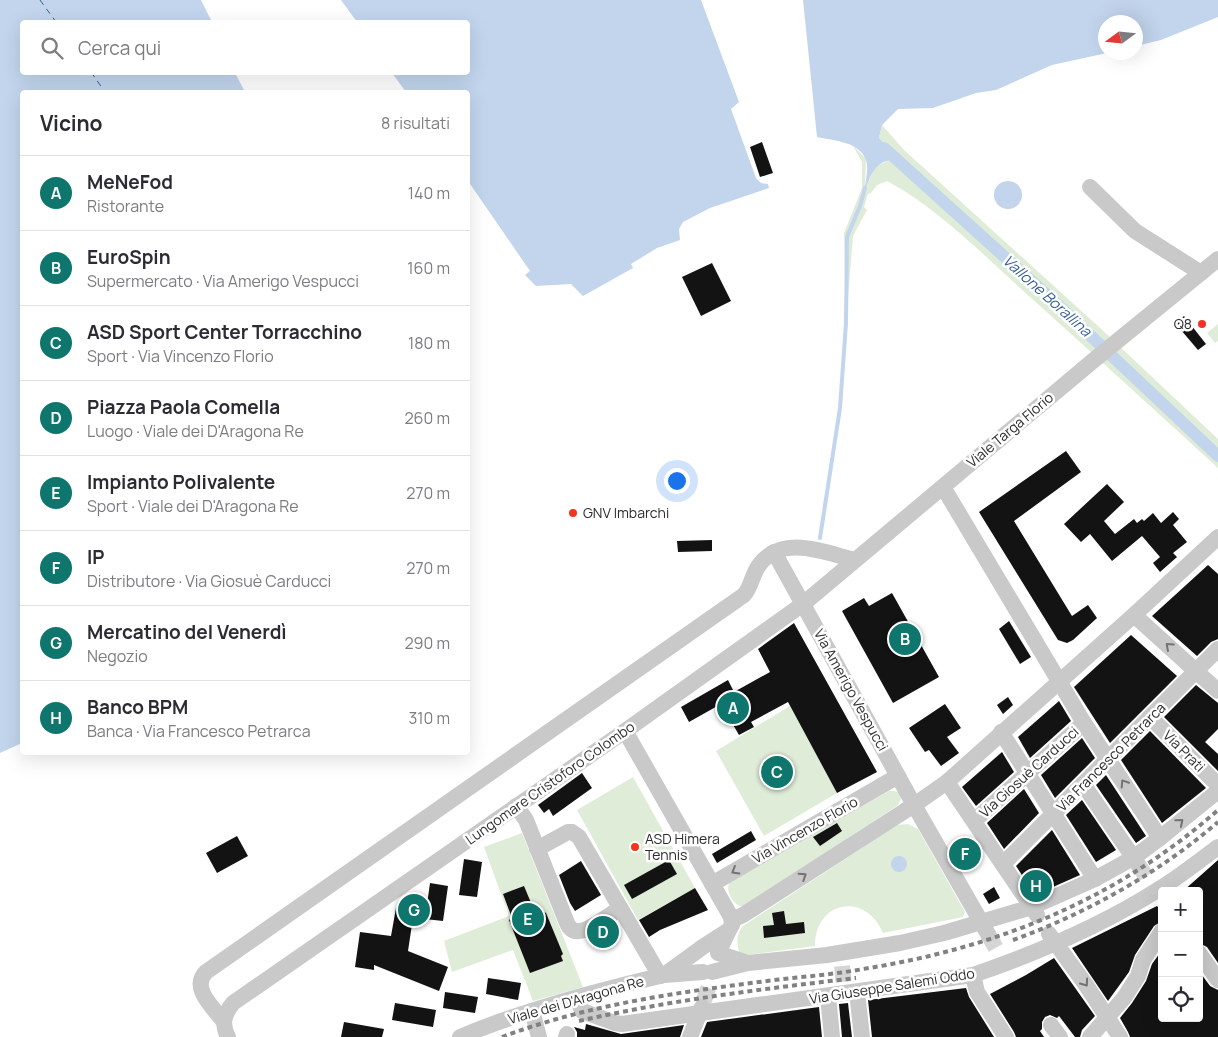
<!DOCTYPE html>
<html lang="it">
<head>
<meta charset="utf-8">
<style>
	body { margin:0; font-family:Manrope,sans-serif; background:#f2f2f3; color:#2b2b33 }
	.controls { position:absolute; right:15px; bottom:15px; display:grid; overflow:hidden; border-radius:5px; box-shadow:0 5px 20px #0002 }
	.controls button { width:45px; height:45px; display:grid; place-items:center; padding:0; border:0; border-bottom:1px solid #e1e1e2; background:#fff; color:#2b2b33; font:25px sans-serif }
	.compass { position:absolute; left:1098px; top:15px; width:45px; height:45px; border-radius:50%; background:#fff; box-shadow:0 5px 20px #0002; rotate:255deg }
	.you { position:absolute; left:676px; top:480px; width:18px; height:18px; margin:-12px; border:4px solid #fff; border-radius:50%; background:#1a73e8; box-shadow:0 0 0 8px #1a73e833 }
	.badge { display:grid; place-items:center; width:32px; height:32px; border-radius:50%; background:#0f766e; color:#fff; font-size:16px; font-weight:700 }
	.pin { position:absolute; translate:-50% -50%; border:2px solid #fff; box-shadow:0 1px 5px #0006 }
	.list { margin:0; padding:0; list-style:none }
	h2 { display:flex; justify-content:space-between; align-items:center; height:65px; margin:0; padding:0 20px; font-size:21px }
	h2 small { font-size:16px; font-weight:400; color:#7c7c81 }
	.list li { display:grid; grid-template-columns:32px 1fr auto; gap:15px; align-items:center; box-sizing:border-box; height:75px; padding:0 20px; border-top:1px solid #e1e1e2 }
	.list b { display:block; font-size:19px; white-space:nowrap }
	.list p { margin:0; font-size:16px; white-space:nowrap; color:#7c7c81 }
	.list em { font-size:16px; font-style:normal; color:#7c7c81 }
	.icon { flex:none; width:28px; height:28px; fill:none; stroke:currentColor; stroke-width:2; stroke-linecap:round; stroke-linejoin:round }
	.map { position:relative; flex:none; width:1218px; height:1037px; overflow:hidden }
	.search { position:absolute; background:#fff; box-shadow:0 5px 20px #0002; left:20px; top:20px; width:450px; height:55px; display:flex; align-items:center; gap:12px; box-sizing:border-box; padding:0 18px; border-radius:5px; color:#7c7c81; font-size:19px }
	.panel { position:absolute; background:#fff; box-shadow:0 5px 20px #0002; left:20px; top:90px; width:450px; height:665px; border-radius:5px }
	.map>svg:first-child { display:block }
</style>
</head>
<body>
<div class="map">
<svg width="1218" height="1037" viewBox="0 0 1218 1037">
	<rect width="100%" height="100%" fill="#fff"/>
	<g fill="#dfecd8">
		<path d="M882 125 904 150 1099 327 1218 439V468C1152 408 1086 347 1019 287 977 249 937 208 887 181L877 185 871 193 868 194 864 207 867 210 853 236 846 323 844 233 862 188V162L852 144 866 159 865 190 875 167 889 160 879 138Z"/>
		<polygon points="1218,324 1218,341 1215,343 1207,333"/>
		<polygon points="790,706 837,793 764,836 716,751"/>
		<polygon points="633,777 695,888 638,920 577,810"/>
		<path d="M889 791H894L899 792 901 799 898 805 744 907C733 906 723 889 731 880Z"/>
		<path d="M908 824 918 829 965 912 963 917 883 933C865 891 815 901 815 946L740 956C737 943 735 937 743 926L897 825Z"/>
		<polygon points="522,833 583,987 533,1001 513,950 452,972 444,941 509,916 484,847"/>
	</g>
	<g fill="#c2d5ed">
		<polygon points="0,0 201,0 212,22 22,22 22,72 235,73 245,92 22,92 22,743 0,753"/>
		<polygon points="341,0 701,0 739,102 731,109 756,178 761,183 768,184 769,188 710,208 683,222 679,229 680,240 657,248 631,264 633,268 583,296 571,284 536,286 525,275 530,271 468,181 468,92 406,92 392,73 468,72 468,22 357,22"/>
		<path d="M803 0H1218V17L1161 40 1136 46V22H1106L1107 53 1052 65 996 90 976 93 933 108 898 109 882 125 879 138 897 159C873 161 872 174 864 193 865 184 869 169 866 160 859 141 834 141 817 137Z"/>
		<circle cx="1008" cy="195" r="14"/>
		<circle cx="899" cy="864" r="8"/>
	</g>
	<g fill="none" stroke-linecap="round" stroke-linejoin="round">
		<polyline stroke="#c2d5ed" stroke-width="4" points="820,538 840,408 846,323 847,237 860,206 865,188"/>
		<polyline stroke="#c2d5ed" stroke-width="12" points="884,148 1059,306 1218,456"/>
		<g stroke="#355f94" stroke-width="1" stroke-dasharray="6 5" stroke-linecap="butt">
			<polyline points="40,0 56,22"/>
			<polyline points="91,72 105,92"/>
		</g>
	</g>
	<g fill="#131313">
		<polygon points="762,142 773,173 760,177 750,147"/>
		<polygon points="712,263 731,301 701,316 682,277"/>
		<polygon points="1184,316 1206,344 1198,350 1175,323"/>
		<polygon points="1066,451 1081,472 1014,521 1072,616 1088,605 1097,618 1073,640 1067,643 1058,640 979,512"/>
		<polygon points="1107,484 1124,502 1104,521 1115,534 1134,519 1137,523 1142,519 1144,521 1153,513 1161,523 1173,512 1179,519 1173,525 1187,542 1173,553 1177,557 1160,572 1153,563 1160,557 1142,536 1112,561 1090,534 1081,542 1064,524"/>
		<polygon points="712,540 712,551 678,552 677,541"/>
		<polygon points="1208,565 1218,574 1218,639 1211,642 1197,656 1152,616"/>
		<polygon points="892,593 939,677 893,703 842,611 864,598 869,606"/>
		<polygon points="1009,621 1031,657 1020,664 999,629"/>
		<polygon points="794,623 877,772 837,793 788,702 751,722 754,727 739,735 721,704 689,722 681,707 728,680 734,692 770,672 758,649"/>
		<polygon points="1131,635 1177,676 1110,743 1074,687"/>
		<polygon points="1196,685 1218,703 1218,729 1205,742 1218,754 1218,771 1164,717"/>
		<polygon points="1008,697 1013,705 1003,714 997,705"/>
		<polygon points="1059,701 1071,721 1030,758 1018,737"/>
		<polygon points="945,704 961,728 947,737 959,753 941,766 929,750 925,752 909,728"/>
		<polygon points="1150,731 1206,788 1162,823 1121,760"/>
		<polygon points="1082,738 1095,758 1055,798 1041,775"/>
		<polygon points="1002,752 1014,772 976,806 962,787"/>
		<polygon points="582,773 592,788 553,816 549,809 544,813 538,805"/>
		<polygon points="1106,775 1146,836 1136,843 1096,785"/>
		<polygon points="1024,789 1039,813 1004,849 987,823"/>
		<polygon points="1082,800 1116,850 1096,862 1066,815"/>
		<polygon points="837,823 842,831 820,846 813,837"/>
		<polygon points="1052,830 1080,875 1035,895 1016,866"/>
		<polygon points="751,831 756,840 717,863 712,854"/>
		<polygon points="237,836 248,856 217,873 206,853"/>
		<polygon points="464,859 482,862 477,897 459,895"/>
		<polygon points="669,860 677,874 632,899 624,885"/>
		<polygon points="1218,860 1218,963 1207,947 1199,943 1199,891 1183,891"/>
		<polygon points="581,861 601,895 575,911 570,903 559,875"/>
		<polygon points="430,883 448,886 443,921 425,919"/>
		<polygon points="524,886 534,910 541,907 543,911 546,913 563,954 561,956 563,961 530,973 509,920 512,918 503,894"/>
		<polygon points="994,887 1000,898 989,904 983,894"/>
		<polygon points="695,888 708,910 660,930 649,937 639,920"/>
		<polygon points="1157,906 1162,912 1162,921 1154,926 1135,955 1129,972 1108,1001 1072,948"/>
		<polygon points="396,908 414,911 408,951 448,967 439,991 374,965 374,970 355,967 360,932 391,936"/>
		<polygon points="784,911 786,924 804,922 805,933 764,938 763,926 774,925 772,913"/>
		<polygon points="1162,950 1162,1018 1199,1018 1199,971 1210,986 1218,990 1218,1037 1130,1037 1128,1032 1120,1018 1132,1003 1146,981 1152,964"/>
		<polygon points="1054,958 1095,1016 1082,1030 1080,1037 1075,1037 1059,1016 1057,1018 1050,1015 1045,1017 1042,1022 1042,1029 1040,1031 1044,1037 1016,1037 1014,1032 990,994 1026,975"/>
		<polygon points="488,978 521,983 518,1000 486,994"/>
		<polygon points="966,988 969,997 994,1037 872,1037 868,1000"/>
		<polygon points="445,992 478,997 475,1013 443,1008"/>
		<polygon points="395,1003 436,1010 433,1027 392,1020"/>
		<polygon points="848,1003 852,1037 842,1037 839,1004"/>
		<polygon points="819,1007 822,1037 701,1037 707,1022"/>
		<polygon points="344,1022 384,1029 382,1037 341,1037"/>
		<polygon points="586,1024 621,1034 684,1025 680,1037 577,1037 577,1032 574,1027 585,1030"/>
	</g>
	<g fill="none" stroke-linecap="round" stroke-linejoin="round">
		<g stroke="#d5d5d5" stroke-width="16" stroke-dasharray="16 8" stroke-linecap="butt">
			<polyline points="1137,863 1150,882"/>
			<polyline points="988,934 998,952"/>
			<polyline points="842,966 844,986"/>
			<polyline points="703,1003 710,983"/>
		</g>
		<g stroke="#c9c9c9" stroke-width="16">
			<polyline points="1090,187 1135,231 1201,273"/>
			<polyline points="943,487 1084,723 1160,838"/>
			<polyline points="774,552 914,805 988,934"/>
			<polyline points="1134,615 1218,691"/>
			<polyline points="1150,717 1218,785"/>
			<polyline points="625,731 731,917 732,925 729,930"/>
			<polyline points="1001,732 1095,879"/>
			<polyline points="947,782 1037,915"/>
			<polyline points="1083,784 1137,863"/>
			<path d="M516 806 526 820 567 923C569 928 573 932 579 931 589 931 611 914 620 908"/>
			<polyline points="974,821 1084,723"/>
			<polyline points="537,849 568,832 572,832 579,837 660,976"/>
			<polyline points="1003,864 1218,649"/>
			<polyline points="712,884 898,776"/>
			<polyline points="732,920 743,915 914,805 947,782 1134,615 1218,537"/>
			<polyline points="1049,934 1086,985 1120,1037"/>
			<polyline points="701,948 729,930 718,953 748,963 712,972"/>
			<polyline points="700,949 664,975 703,972"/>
			<polyline points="1199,953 1218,980"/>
			<polyline points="748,963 827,955 900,943 944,933 1032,907 1095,879 1133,858 1160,838 1218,791"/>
			<polyline points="973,975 977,992 1006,1037"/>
			<polyline points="857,992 862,1037"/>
			<polyline points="828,996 832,1037"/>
			<path d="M577 998 582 1011 615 1023 622 1024 973 975C1037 953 1099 927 1156 891 1178 878 1198 862 1218 847"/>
			<polyline points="532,1011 539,1037"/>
			<path d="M224 1022C214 1008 190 988 206 972L744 595C752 586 752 573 760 564 783 534 826 553 855 560"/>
			<polyline points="1051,1025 1060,1037"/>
			<path d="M228 1037C221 1024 224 1014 233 1003L625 731 803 604 1094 360 1218 259"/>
			<path d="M460 1037C524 1010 597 991 664 975"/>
			<polyline points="566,1037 567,1034"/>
			<polyline points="690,1037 702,1007"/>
			<polyline points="1090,1037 1124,998 1138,976 1143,960 1162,931"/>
		</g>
		<g stroke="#818181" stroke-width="4" stroke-dasharray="5 4" stroke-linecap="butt">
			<path d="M1013 940C1087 913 1159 873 1218 822"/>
			<path d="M579 1021C671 1000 763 989 856 978"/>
			<path d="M502 1037C592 1003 688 991 783 979 810 976 837 974 863 969 996 948 1116 900 1218 810"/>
		</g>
	</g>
	<defs><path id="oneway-chevron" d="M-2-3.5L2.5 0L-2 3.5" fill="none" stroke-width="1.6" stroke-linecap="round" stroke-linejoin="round" transform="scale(1.25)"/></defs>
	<g stroke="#737373">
		<use href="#oneway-chevron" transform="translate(1169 646) rotate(-138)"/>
		<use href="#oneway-chevron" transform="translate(1124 783) rotate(-123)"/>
		<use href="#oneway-chevron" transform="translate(1180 822) rotate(-40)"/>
		<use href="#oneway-chevron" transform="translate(735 871) rotate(150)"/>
		<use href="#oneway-chevron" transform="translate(803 876) rotate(-33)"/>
		<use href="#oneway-chevron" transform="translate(1085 983) rotate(54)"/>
	</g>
	<g fill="#f23420" stroke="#fff" stroke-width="2">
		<circle cx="1202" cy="324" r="5"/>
		<circle cx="573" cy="513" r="5"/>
		<circle cx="635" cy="847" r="5"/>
	</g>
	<g text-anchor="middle" stroke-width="5" stroke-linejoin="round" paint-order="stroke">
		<g font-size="14" fill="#2c2c2c" stroke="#fff" text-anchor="start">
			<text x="1192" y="329" text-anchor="end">Q8</text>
			<text x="583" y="518">GNV Imbarchi</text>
			<text x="645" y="844">ASD Himera<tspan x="645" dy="16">Tennis</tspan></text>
		</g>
		<g font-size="14" fill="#2c2c2c" stroke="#fff">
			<text transform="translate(1010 430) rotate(-40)" y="5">Viale Targa Florio</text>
			<text transform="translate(851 690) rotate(61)" y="5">Via Amerigo Vespucci</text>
			<text transform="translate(1184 751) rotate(45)" y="5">Via Prati</text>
			<text transform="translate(1111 757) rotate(-45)" y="5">Via Francesco Petrarca</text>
			<text transform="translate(1029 772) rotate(-42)" y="5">Via Giosuè Carducci</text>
			<text transform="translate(550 783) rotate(-35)" y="5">Lungomare Cristoforo Colombo</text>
			<text transform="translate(805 830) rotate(-30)" y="5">Via Vincenzo Florio</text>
			<text transform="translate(892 986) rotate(-9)" y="5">Via Giuseppe Salemi Oddo</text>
			<text transform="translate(576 1000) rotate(-16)" y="5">Viale dei D'Aragona Re</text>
		</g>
		<g font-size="15" font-style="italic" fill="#355f94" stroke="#fff">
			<text transform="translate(1047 296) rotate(42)" y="5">Vallone Borallina</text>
		</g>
	</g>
</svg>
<div class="controls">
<button>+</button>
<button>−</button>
<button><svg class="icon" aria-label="locate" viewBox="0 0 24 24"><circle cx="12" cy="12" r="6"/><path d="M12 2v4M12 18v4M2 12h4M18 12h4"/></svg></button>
</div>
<svg class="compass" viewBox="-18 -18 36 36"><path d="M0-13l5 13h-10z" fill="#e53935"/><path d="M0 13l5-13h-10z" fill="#7c7c81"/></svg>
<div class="you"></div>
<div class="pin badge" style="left:733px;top:708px">A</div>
<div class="pin badge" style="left:905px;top:639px">B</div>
<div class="pin badge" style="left:777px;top:772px">C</div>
<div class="pin badge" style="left:603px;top:932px">D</div>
<div class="pin badge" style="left:528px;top:919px">E</div>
<div class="pin badge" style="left:965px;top:854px">F</div>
<div class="pin badge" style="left:414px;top:910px">G</div>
<div class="pin badge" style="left:1036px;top:886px">H</div>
<div class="search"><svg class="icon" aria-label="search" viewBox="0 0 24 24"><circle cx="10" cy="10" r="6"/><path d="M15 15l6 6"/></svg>Cerca qui</div>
<section class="panel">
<h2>Vicino<small>8 risultati</small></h2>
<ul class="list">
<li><span class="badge">A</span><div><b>MeNeFod</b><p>Ristorante</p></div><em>140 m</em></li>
<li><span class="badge">B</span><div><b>EuroSpin</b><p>Supermercato · Via Amerigo Vespucci</p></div><em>160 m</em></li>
<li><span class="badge">C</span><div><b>ASD Sport Center Torracchino</b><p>Sport · Via Vincenzo Florio</p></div><em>180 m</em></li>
<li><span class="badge">D</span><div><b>Piazza Paola Comella</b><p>Luogo · Viale dei D'Aragona Re</p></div><em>260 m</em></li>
<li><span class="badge">E</span><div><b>Impianto Polivalente</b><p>Sport · Viale dei D'Aragona Re</p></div><em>270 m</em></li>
<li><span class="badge">F</span><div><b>IP</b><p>Distributore · Via Giosuè Carducci</p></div><em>270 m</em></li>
<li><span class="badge">G</span><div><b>Mercatino del Venerdì</b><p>Negozio</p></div><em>290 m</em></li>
<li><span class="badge">H</span><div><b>Banco BPM</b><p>Banca · Via Francesco Petrarca</p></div><em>310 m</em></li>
</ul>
</section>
</div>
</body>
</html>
